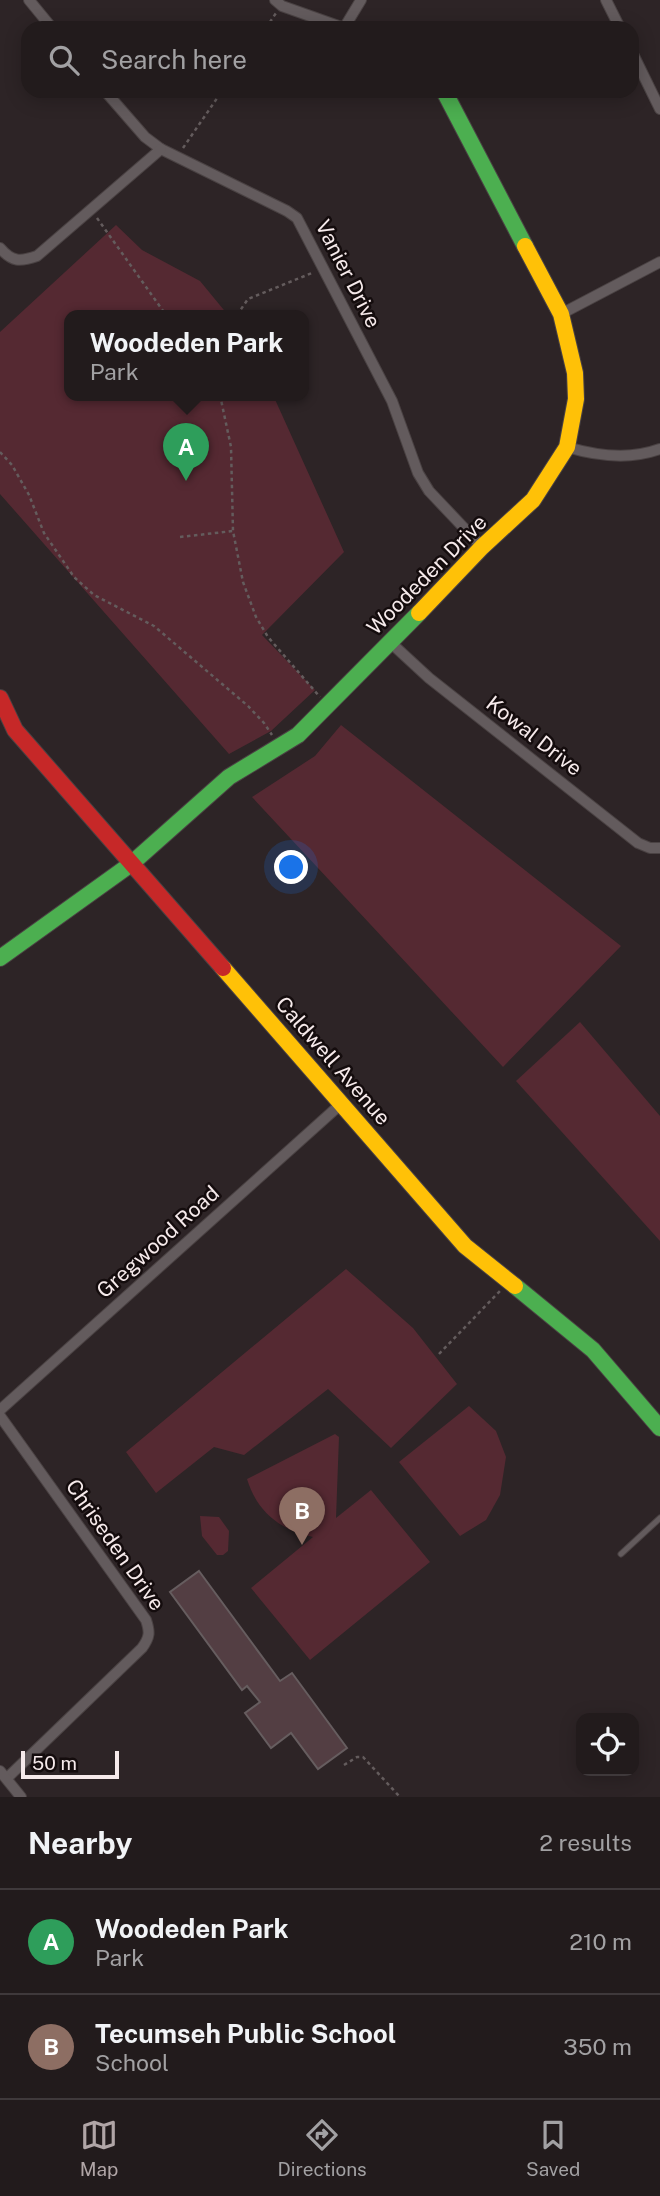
<!DOCTYPE html>
<html lang="en">
<head>
<meta charset="utf-8">
<style>
	body { margin:0; font-family:"Public Sans",sans-serif; background:#2a2425; color:#f1f3f6 }
	.controls { position:absolute; right:21px; bottom:21px; display:grid; overflow:hidden; border-radius:14px; box-shadow:0 4px 18px #0003 }
	.controls button { width:63px; height:63px; display:grid; place-items:center; padding:0; border:0; border-bottom:2px solid #3f393b; background:#221b1c; color:#f1f3f6; font:35px sans-serif }
	.scale { position:absolute; left:21px; bottom:18px; width:98px; box-sizing:border-box; padding-left:7px; border:4px solid #f6eaeb; border-top:0; font-size:19px; line-height:24px; white-space:nowrap; color:#f6eaeb; -webkit-text-stroke:5px #140c0d; paint-order:stroke }
	.you { position:absolute; left:292px; top:868px; width:24px; height:24px; margin:-18px; border:5px solid #fff; border-radius:50%; background:#1a73e8; box-shadow:0 0 0 10px #1a73e833 }
	.badge { display:grid; place-items:center; width:46px; height:46px; border-radius:50%; background:#b0a5a6; color:#fff; font-size:23px; font-weight:700 }
	.pin { position:absolute; translate:-50% -58px; filter:drop-shadow(0 2px 4px #0008) }
	.pin::after { content:''; position:absolute; top:37px; width:24px; height:21px; background:inherit; clip-path:polygon(0 0,100% 0,50% 100%) }
	.popup { position:absolute; left:64px; top:310px; width:245px; height:91px; box-sizing:border-box; display:grid; place-content:center; border-radius:14px; background:#221b1c; filter:drop-shadow(0 2px 5px #0005); font-size:23px; white-space:nowrap; color:#a2a1a3 }
	.popup b { font-size:26px; color:#f1f3f6 }
	.popup::after { content:''; position:absolute; left:50%; top:100%; margin-left:-14px; border:14px solid transparent; border-top-color:#221b1c }
	.list { margin:0; padding:0; list-style:none }
	h2 { display:flex; justify-content:space-between; align-items:center; height:91px; margin:0; padding:0 28px; font-size:30px }
	h2 small { font-size:23px; font-weight:400; color:#a2a1a3 }
	.list li { display:grid; grid-template-columns:46px 1fr auto; gap:21px; align-items:center; box-sizing:border-box; height:105px; padding:0 28px; border-top:2px solid #3f393b }
	.list b { display:block; font-size:26px; white-space:nowrap }
	.list p { margin:0; font-size:23px; white-space:nowrap; color:#a2a1a3 }
	.list em { font-size:23px; font-style:normal; color:#a2a1a3 }
	.icon { flex:none; width:38px; height:38px; fill:none; stroke:currentColor; stroke-width:2; stroke-linecap:round; stroke-linejoin:round }
	.map { position:relative; flex:none; width:660px; height:1797px; overflow:hidden }
	.search { position:absolute; background:#221b1c; box-shadow:0 4px 18px #0003; left:21px; right:21px; top:21px; height:77px; display:flex; align-items:center; gap:18px; box-sizing:border-box; padding:0 24px; border-radius:21px; color:#a2a1a3; font-size:26px }
	.sheet { height:301px; background:#221b1c }
	nav { display:flex; justify-content:space-around; align-items:center; box-sizing:border-box; height:98px; border-top:2px solid #3f393b; background:#221b1c; font-size:19px; color:#a2a1a3 }
	nav a { display:grid; justify-items:center; gap:4px }
	nav .on { color:#b0a5a6 }
	.map>svg:first-child { display:block }
</style>
</head>
<body>
<div class="map">
<svg width="660" height="1797" viewBox="0 0 660 1797">
	<rect width="100%" height="100%" fill="#2d2426"/>
	<g fill="#552932">
		<polygon points="116,225 142,250 200,281 228,315 69,315 69,395 273,395 344,552 262,635 315,690 271,731 229,754 0,494 0,332"/>
		<polygon points="341,725 621,946 503,1067 252,797 315,756"/>
		<polygon points="580,1022 660,1116 660,1241 516,1081"/>
		<polygon points="346,1269 413,1328 457,1384 391,1448 328,1389 244,1455 214,1447 156,1493 126,1452"/>
		<polygon points="469,1406 496,1431 506,1457 500,1495 486,1520 460,1536 399,1462"/>
		<path d="M335 1434 339 1437 336 1518 371 1490 430 1562 310 1660 251 1588 313 1537C280 1530 257 1512 247 1479Z"/>
		<polygon points="200,1516 219,1517 229,1531 228,1551 223,1555 217,1555 202,1536"/>
	</g>
	<polygon fill="#533e43" stroke="#665d5f" stroke-width="2" points="199,1571 280,1681 292,1673 347,1748 318,1769 291,1733 271,1748 245,1713 260,1702 247,1686 242,1690 170,1592"/>
	<g fill="none" stroke-linecap="round" stroke-linejoin="round">
		<g stroke="#4a4243" stroke-width="7">
			<polyline id="lane" points="621,1554 660,1518"/>
		</g>
		<g stroke="#4a4243" stroke-width="12">
			<g id="street">
				<polyline points="29,0 52,28"/>
				<polyline points="275,0 282,6 344,28"/>
				<polyline points="606,0 620,28"/>
				<polyline points="344,28 361,0"/>
				<polyline points="632,52 660,109"/>
				<polyline points="105,91 145,137 161,149 287,211 297,218 392,401 418,473 429,491 482,547"/>
				<path d="M0 248C12 262 20 262 37 256L161 149"/>
				<polyline points="561,314 660,262"/>
				<path d="M567 447C597 456 630 460 660 449"/>
				<polyline points="390,642 429,678 638,843 650,848 660,848"/>
				<polyline points="0,1410 342,1103"/>
				<path d="M0 1416 146 1620C150 1632 150 1637 142 1648L7 1778"/>
				<polyline points="0,1771 21,1797"/>
			</g>
		</g>
		<g stroke="#4a4243" stroke-width="18">
			<g id="fast">
				<polyline points="444,91 525,246"/>
				<polyline points="0,958 131,864 229,777 298,735 419,613"/>
				<polyline points="515,1286 593,1350 660,1428"/>
			</g>
		</g>
		<g stroke="#4a4243" stroke-width="18">
			<g id="slow">
				<polyline points="419,613 482,547 533,500 567,447 576,399 575,373 561,314 525,246"/>
				<polyline points="223,968 465,1246 515,1286"/>
			</g>
		</g>
		<g stroke="#4a4243" stroke-width="18">
			<polyline id="jam" points="0,698 15,730 223,968"/>
		</g>
		<g stroke="#645c5d" stroke-width="2.5" stroke-dasharray="3.5 3.5" stroke-linecap="butt">
			<polyline points="266,28 276,13"/>
			<polyline points="183,148 222,91"/>
			<polyline points="97,218 166,315"/>
			<polyline points="237,315 248,299 312,273"/>
			<polyline points="220,395 231,447 233,531 243,582 256,617 268,637 320,697"/>
			<polyline points="0,452 12,465 29,495 44,533 74,577 94,595 154,626 248,706 264,723 272,735"/>
			<polyline points="180,537 233,531"/>
			<polyline points="439,1354 500,1291"/>
			<polyline points="344,1765 357,1757 363,1757 400,1797"/>
		</g>
		<use href="#lane" stroke="#635b5d" stroke-width="5"/>
		<use href="#street" stroke="#635b5d" stroke-width="10"/>
		<use href="#fast" stroke="#4caf50" stroke-width="16"/>
		<use href="#slow" stroke="#ffc107" stroke-width="16"/>
		<use href="#jam" stroke="#c62828" stroke-width="16"/>
	</g>
	<g text-anchor="middle" stroke-width="5" stroke-linejoin="round" paint-order="stroke">
		<g font-size="21" fill="#f6eaeb" stroke="#140c0d">
			<text transform="translate(348 274) rotate(63)" y="7">Vanier Drive</text>
			<text transform="translate(427 575) rotate(-45)" y="7">Woodeden Drive</text>
			<text transform="translate(534 736) rotate(38)" y="7">Kowal Drive</text>
			<text transform="translate(333 1061) rotate(49)" y="7">Caldwell Avenue</text>
			<text transform="translate(158 1242) rotate(-42)" y="7">Gregwood Road</text>
			<text transform="translate(115 1545) rotate(55)" y="7">Chriseden Drive</text>
		</g>
	</g>
</svg>
<div class="controls">
<button><svg class="icon" aria-label="locate" viewBox="0 0 24 24"><circle cx="12" cy="12" r="6"/><path d="M12 2v4M12 18v4M2 12h4M18 12h4"/></svg></button>
</div>
<div class="scale">50 m</div>
<div class="you"></div>
<div class="pin badge" style="left:186px;top:481px;background:#2e9e5b">A</div>
<div class="popup"><b>Woodeden Park</b>Park</div>
<div class="pin badge" style="left:302px;top:1545px;background:#8d6e63">B</div>
<div class="search"><svg class="icon" aria-label="search" viewBox="0 0 24 24"><circle cx="10" cy="10" r="6"/><path d="M15 15l6 6"/></svg>Search here</div>
</div>
<section class="sheet">
<h2>Nearby<small>2 results</small></h2>
<ul class="list">
<li><span class="badge" style="background:#2e9e5b">A</span><div><b>Woodeden Park</b><p>Park</p></div><em>210 m</em></li>
<li><span class="badge" style="background:#8d6e63">B</span><div><b>Tecumseh Public School</b><p>School</p></div><em>350 m</em></li>
</ul>
</section>
<nav>
<a class="on"><svg class="icon" aria-label="map" viewBox="0 0 24 24"><path d="M3 6l6-2 6 2 6-2v14l-6 2-6-2-6 2zM9 4v14M15 6v14"/></svg>Map</a>
<a><svg class="icon" aria-label="directions" viewBox="0 0 24 24"><path d="M12 3l9 9-9 9-9-9zM9 14v-3h6M13 9l2 2-2 2"/></svg>Directions</a>
<a><svg class="icon" aria-label="saved" viewBox="0 0 24 24"><path d="M7 4h10v16l-5-4-5 4z"/></svg>Saved</a>
</nav>
</body>
</html>
